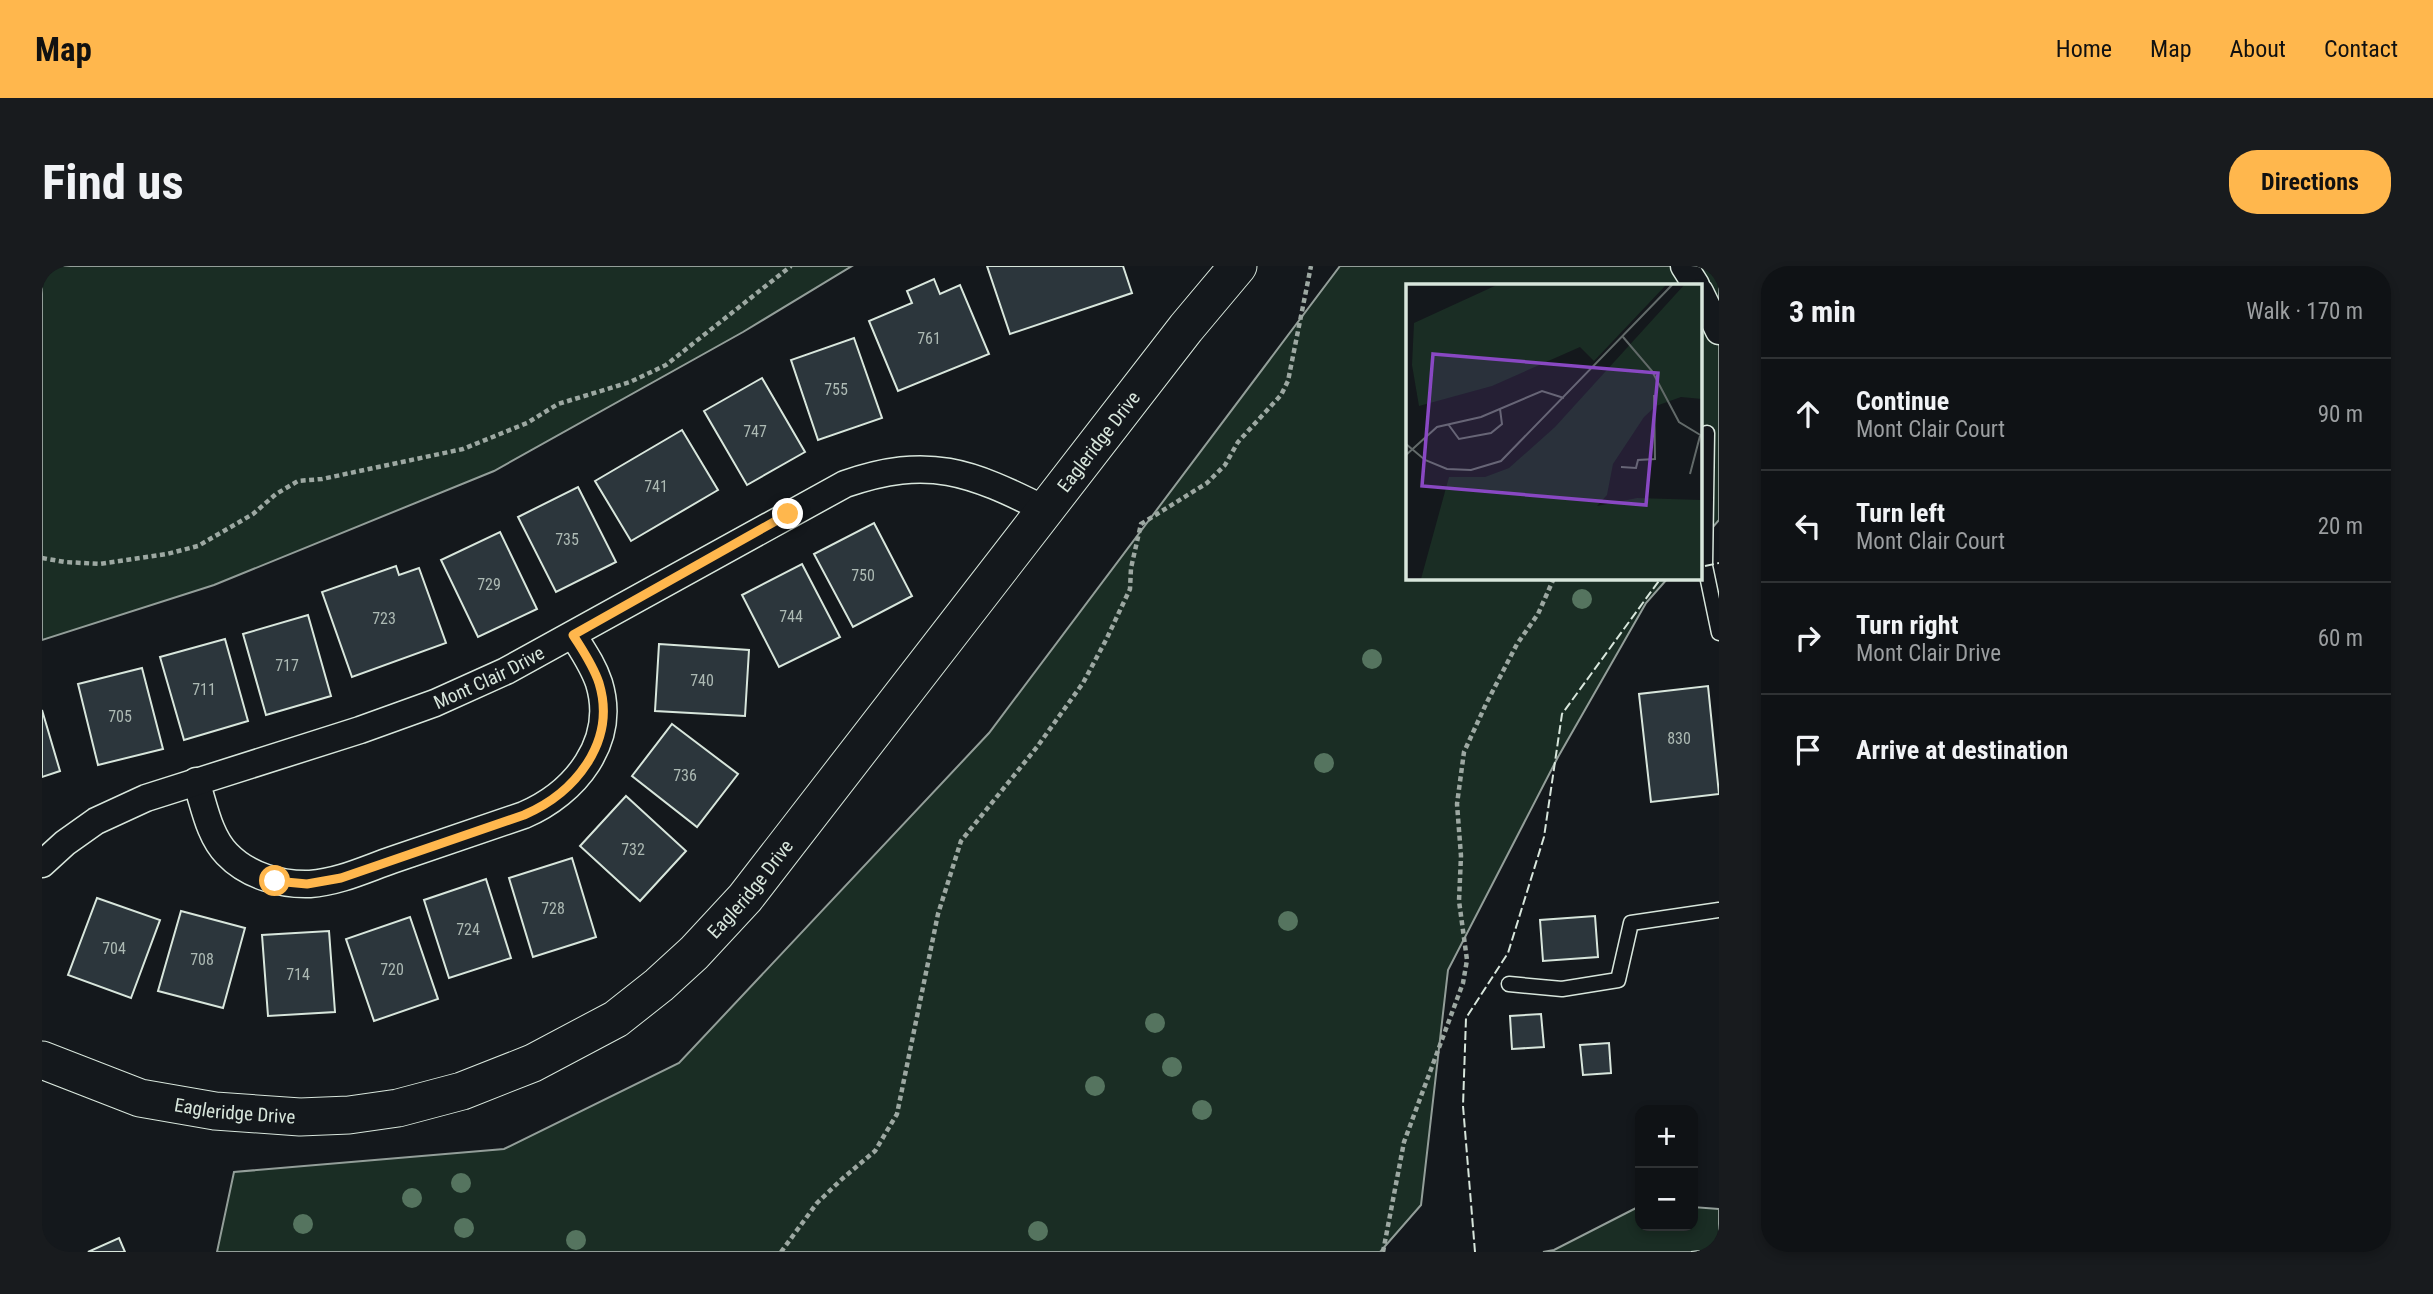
<!DOCTYPE html>
<html lang="en">
<head>
<meta charset="utf-8">
<style>
	body { margin:0; font-family:"Roboto Condensed",sans-serif; background:#181b1e; color:#f1f3f6 }
	.controls { position:absolute; right:21px; bottom:21px; display:grid; overflow:hidden; border-radius:14px; box-shadow:0 4px 10px #0003 }
	.controls button { width:63px; height:63px; display:grid; place-items:center; padding:0; border:0; border-bottom:2px solid #2f3234; background:#0f1215; color:#f1f3f6; font:35px sans-serif }
	.stop { position:absolute; width:21px; height:21px; margin:-16px; border:5px solid #ffb74d; border-radius:50%; background:#fff }
	.stop.end { background:#ffb74d; border-color:#fff; box-shadow:0 2px 7px #0008 }
	.list { margin:0; padding:0; list-style:none }
	h2 { display:flex; justify-content:space-between; align-items:center; height:91px; margin:0; padding:0 28px; font-size:30px }
	h2 small { font-size:23px; font-weight:400; color:#9b9ea0 }
	.list li { display:grid; grid-template-columns:46px 1fr auto; gap:21px; align-items:center; box-sizing:border-box; height:112px; padding:0 28px; border-top:2px solid #2f3234 }
	.list b { display:block; font-size:26px; white-space:nowrap }
	.list p { margin:0; font-size:23px; white-space:nowrap; color:#9b9ea0 }
	.list em { font-size:23px; font-style:normal; color:#9b9ea0 }
	.icon { flex:none; width:38px; height:38px; fill:none; stroke:currentColor; stroke-width:2; stroke-linecap:round; stroke-linejoin:round }
	.map { position:relative; flex:none; width:1677px; height:986px; overflow:hidden; border-radius:28px }
	header { display:flex; align-items:center; gap:42px; box-sizing:border-box; height:98px; padding:0 35px; background:#ffb74d; color:#111 }
	header strong { font-size:33px }
	nav { display:flex; gap:38px; margin-inline-start:auto; font-size:24px }
	.intro { display:flex; align-items:center; justify-content:space-between; box-sizing:border-box; height:168px; padding:0 42px }
	h1 { margin:0; font-size:49px }
	.button { padding:18px 32px; border-radius:28px; background:#ffb74d; color:#111; font-size:24px; font-weight:700 }
	main { display:flex; gap:42px; padding:0 42px }
	aside { flex:1; background:#0f1215; border-radius:28px; box-shadow:0 4px 10px #0003 }
	.map>svg:first-child { display:block }
</style>
</head>
<body>
<header>
<strong>Map</strong>
<nav><a>Home</a><a>Map</a><a>About</a><a>Contact</a></nav>
</header>
<div class="intro"><h1>Find us</h1><a class="button">Directions</a></div>
<main>
<div class="map">
<svg width="1677" height="986" viewBox="0 0 1677 986">
	<rect width="100%" height="100%" fill="#14181c"/>
	<g fill="#1a2d24" stroke="#939e99" stroke-width="2">
		<polygon points="0,0 810,0 701,66 452,205 172,319 0,374"/>
		<polygon points="1298,0 1677,0 1677,254 1658,276 1658,19 1366,19 1366,312 1626,312 1604,337 1516,491 1406,704 1379,939 1338,986 175,986 192,906 462,883 637,797 947,467"/>
		<polygon points="1598,940 1598,960 1651,960 1651,941 1677,943 1677,986 1501,986 1512,984"/>
	</g>
	<g fill="#2c363c" stroke="#d8e6dc" stroke-width="2">
		<polygon points="945,0 1081,0 1090,27 968,68"/>
		<polygon points="892,13 898,28 918,19 947,88 856,125 827,55 870,37 865,25"/>
		<polygon points="812,72 840,152 776,174 749,94"/>
		<polygon points="720,112 763,186 705,219 662,145"/>
		<polygon points="640,164 676,224 589,275 553,215"/>
		<polygon points="536,221 574,296 514,326 476,251"/>
		<polygon points="832,257 870,330 811,361 772,288"/>
		<polygon points="458,266 495,343 436,371 399,294"/>
		<polygon points="760,298 798,371 737,401 700,329"/>
		<polygon points="354,300 357,309 377,302 404,377 310,411 280,326"/>
		<polygon points="266,349 289,430 224,449 201,368"/>
		<polygon points="183,373 206,455 142,474 118,391"/>
		<polygon points="617,378 707,384 703,450 613,445"/>
		<polygon points="100,402 121,483 56,499 36,418"/>
		<polygon points="1666,420 1677,528 1609,536 1597,428"/>
		<polygon points="0,444 18,505 0,511"/>
		<polygon points="630,458 696,508 655,561 590,510"/>
		<polygon points="584,530 644,585 598,635 538,580"/>
		<polygon points="530,592 554,671 491,691 467,612"/>
		<polygon points="444,613 469,692 407,712 382,634"/>
		<polygon points="55,632 118,654 89,732 26,709"/>
		<polygon points="139,645 203,662 181,742 116,725"/>
		<polygon points="1553,650 1556,691 1501,695 1498,654"/>
		<polygon points="368,651 396,733 332,755 304,673"/>
		<polygon points="287,665 293,746 226,750 220,669"/>
		<polygon points="1499,748 1502,781 1470,783 1468,750"/>
		<polygon points="1567,777 1569,807 1541,809 1538,779"/>
		<polygon points="77,972 83,986 46,986"/>
	</g>
	<g fill="none" stroke-linecap="round" stroke-linejoin="round">
		<g stroke="#d8e6dc" stroke-width="17">
			<g id="lane">
				<polyline points="1665,167 1663,300 1677,367"/>
				<polyline points="1467,718 1520,723 1576,714 1589,657 1677,644"/>
			</g>
		</g>
		<g stroke="#d8e6dc" stroke-width="29">
			<g id="street">
				<polyline points="1642,0 1654,19"/>
				<polyline points="1658,26 1677,65"/>
				<path d="M154 515C162 539 167 570 185 588 206 610 239 619 268 618 297 616 324 603 350 594 394 579 438 564 482 549 533 527 575 476 557 417 551 399 541 385 531 369"/>
				<path id="s1" d="M0 598 23 577 54 555 104 532 318 464 393 437 464 405 803 218C887 189 928 206 1004 244"/>
			</g>
		</g>
		<g stroke="#d8e6dc" stroke-width="39">
			<g id="secondary">
				<path id="s2" d="M0 794 98 832 173 845 258 851 307 849 356 842 420 825 491 797 574 753 617 719 652 687 703 632 1144 62 1196 0"/>
			</g>
		</g>
		<g stroke="#9da8a2" stroke-width="4.5" stroke-dasharray="5 3.5" stroke-linecap="butt">
			<polyline points="0,292 23,296 58,298 125,288 156,280 211,248 234,228 256,215 280,213 421,183 485,157 516,138 588,116 624,99 749,0"/>
			<polyline points="739,986 775,937 800,913 833,885 855,848 896,648 919,575 995,481 1041,417 1064,374 1088,323 1089,302 1099,258 1165,217 1183,199 1196,176 1239,129 1246,115 1269,0"/>
			<polyline points="1341,986 1362,876 1421,717 1425,694 1417,635 1419,590 1415,538 1422,486 1444,438 1475,378 1496,348 1512,312"/>
		</g>
		<use href="#lane" stroke="#14181c" stroke-width="14"/>
		<use href="#street" stroke="#14181c" stroke-width="26"/>
		<use href="#secondary" stroke="#14181c" stroke-width="37"/>
		<g stroke="#d8e6dc" stroke-width="2" stroke-dasharray="9 3.5" stroke-linecap="butt">
			<polyline points="1663,300 1677,297"/>
			<polyline points="1433,986 1421,840 1424,752 1466,687 1502,571 1520,448 1619,312"/>
			<polyline points="1649,986 1677,983"/>
		</g>
	</g>
	<g fill="#55745f">
		<circle cx="1540" cy="333" r="10"/>
		<circle cx="1330" cy="393" r="10"/>
		<circle cx="1282" cy="497" r="10"/>
		<circle cx="1246" cy="655" r="10"/>
		<circle cx="1113" cy="757" r="10"/>
		<circle cx="1130" cy="801" r="10"/>
		<circle cx="1053" cy="820" r="10"/>
		<circle cx="1160" cy="844" r="10"/>
		<circle cx="419" cy="917" r="10"/>
		<circle cx="370" cy="932" r="10"/>
		<circle cx="261" cy="958" r="10"/>
		<circle cx="422" cy="962" r="10"/>
		<circle cx="996" cy="965" r="10"/>
		<circle cx="534" cy="974" r="10"/>
	</g>
	<g fill="none" stroke-linecap="round" stroke-linejoin="round">
		<path stroke="#ffb74d" stroke-width="9" d="M233 615 265 618 299 612 482 549C533 527 575 476 557 417 551 399 541 385 531 369L746 248"/>
	</g>
	<g text-anchor="middle" stroke-width="5" stroke-linejoin="round" paint-order="stroke">
		<g font-size="16" fill="#adbab4">
			<text x="887" y="78">761</text>
			<text x="794" y="129">755</text>
			<text x="713" y="171">747</text>
			<text x="614" y="226">741</text>
			<text x="525" y="279">735</text>
			<text x="821" y="315">750</text>
			<text x="447" y="324">729</text>
			<text x="749" y="356">744</text>
			<text x="342" y="358">723</text>
			<text x="245" y="405">717</text>
			<text x="660" y="420">740</text>
			<text x="162" y="429">711</text>
			<text x="78" y="456">705</text>
			<text x="1637" y="478">830</text>
			<text x="643" y="515">736</text>
			<text x="591" y="589">732</text>
			<text x="511" y="648">728</text>
			<text x="426" y="669">724</text>
			<text x="72" y="688">704</text>
			<text x="160" y="699">708</text>
			<text x="350" y="709">720</text>
			<text x="256" y="714">714</text>
		</g>
		<g font-size="19" fill="#d8e6dc" stroke="#14181c">
			<text dy="7" stroke="none"><textPath href="#s2" startOffset="1356">Eagleridge Drive</textPath></text>
			<text dy="7" stroke="none"><textPath href="#s1" startOffset="488">Mont Clair Drive</textPath></text>
			<text dy="7" stroke="none"><textPath href="#s2" startOffset="789">Eagleridge Drive</textPath></text>
			<text dy="7" stroke="none"><textPath href="#s2" startOffset="201">Eagleridge Drive</textPath></text>
		</g>
	</g>
	<g transform="translate(1364 18)">
		<rect width="296" height="296" fill="#14181c"/>
		<path d="M93 0H261L188 77 174 63 86 102 13 122 6 81 8 39ZM279 0H296V115L275 113 250 122 238 133 207 180 201 211 191 222 231 214 296 216V295H15L43 193H79L103 184 149 143Z" fill="#1a2d24"/>
		<path fill="none" stroke="#626a69" stroke-width="2" d="M217 53 246 87 273 138 296 152M42 140 53 155 85 149 96 140 94 125M0 160 19 176 41 185 65 186 95 177 267 0M0 171 31 143 75 133 136 107 158 114M215 183 230 184 232 176 249 175 248 111M284 190 294 152M0 214V238"/>
		<path fill="#8948c3" fill-opacity="0.15" stroke="#8948c3" stroke-width="3.5" d="M27 70 252 89 240 221 16 202Z"/>
		<rect width="296" height="296" fill="none" stroke="#d8e6dc" stroke-width="3.5"/>
	</g>
</svg>
<div class="controls">
<button>+</button>
<button>−</button>
</div>
<div class="stop" style="left:233px;top:615px"></div>
<div class="stop end" style="left:746px;top:248px"></div>
</div>
<aside>
<h2>3 min<small>Walk · 170 m</small></h2>
<ul class="list">
<li><svg class="icon" aria-label="ahead" viewBox="0 0 24 24"><path d="M12 20V5M6 11l6-6 6 6"/></svg><div><b>Continue</b><p>Mont Clair Court</p></div><em>90 m</em></li>
<li><svg class="icon" aria-label="left" viewBox="0 0 24 24"><path d="M17 20v-9H6M10 6l-5 5 5 5"/></svg><div><b>Turn left</b><p>Mont Clair Court</p></div><em>20 m</em></li>
<li><svg class="icon" aria-label="right" viewBox="0 0 24 24"><path d="M7 20v-9h11M14 6l5 5-5 5"/></svg><div><b>Turn right</b><p>Mont Clair Drive</p></div><em>60 m</em></li>
<li><svg class="icon" aria-label="arrive" viewBox="0 0 24 24"><path d="M6 21V4h12l-3 4 3 4H6"/></svg><div><b>Arrive at destination</b></div></li>
</ul>
</aside>
</main>
</body>
</html>
